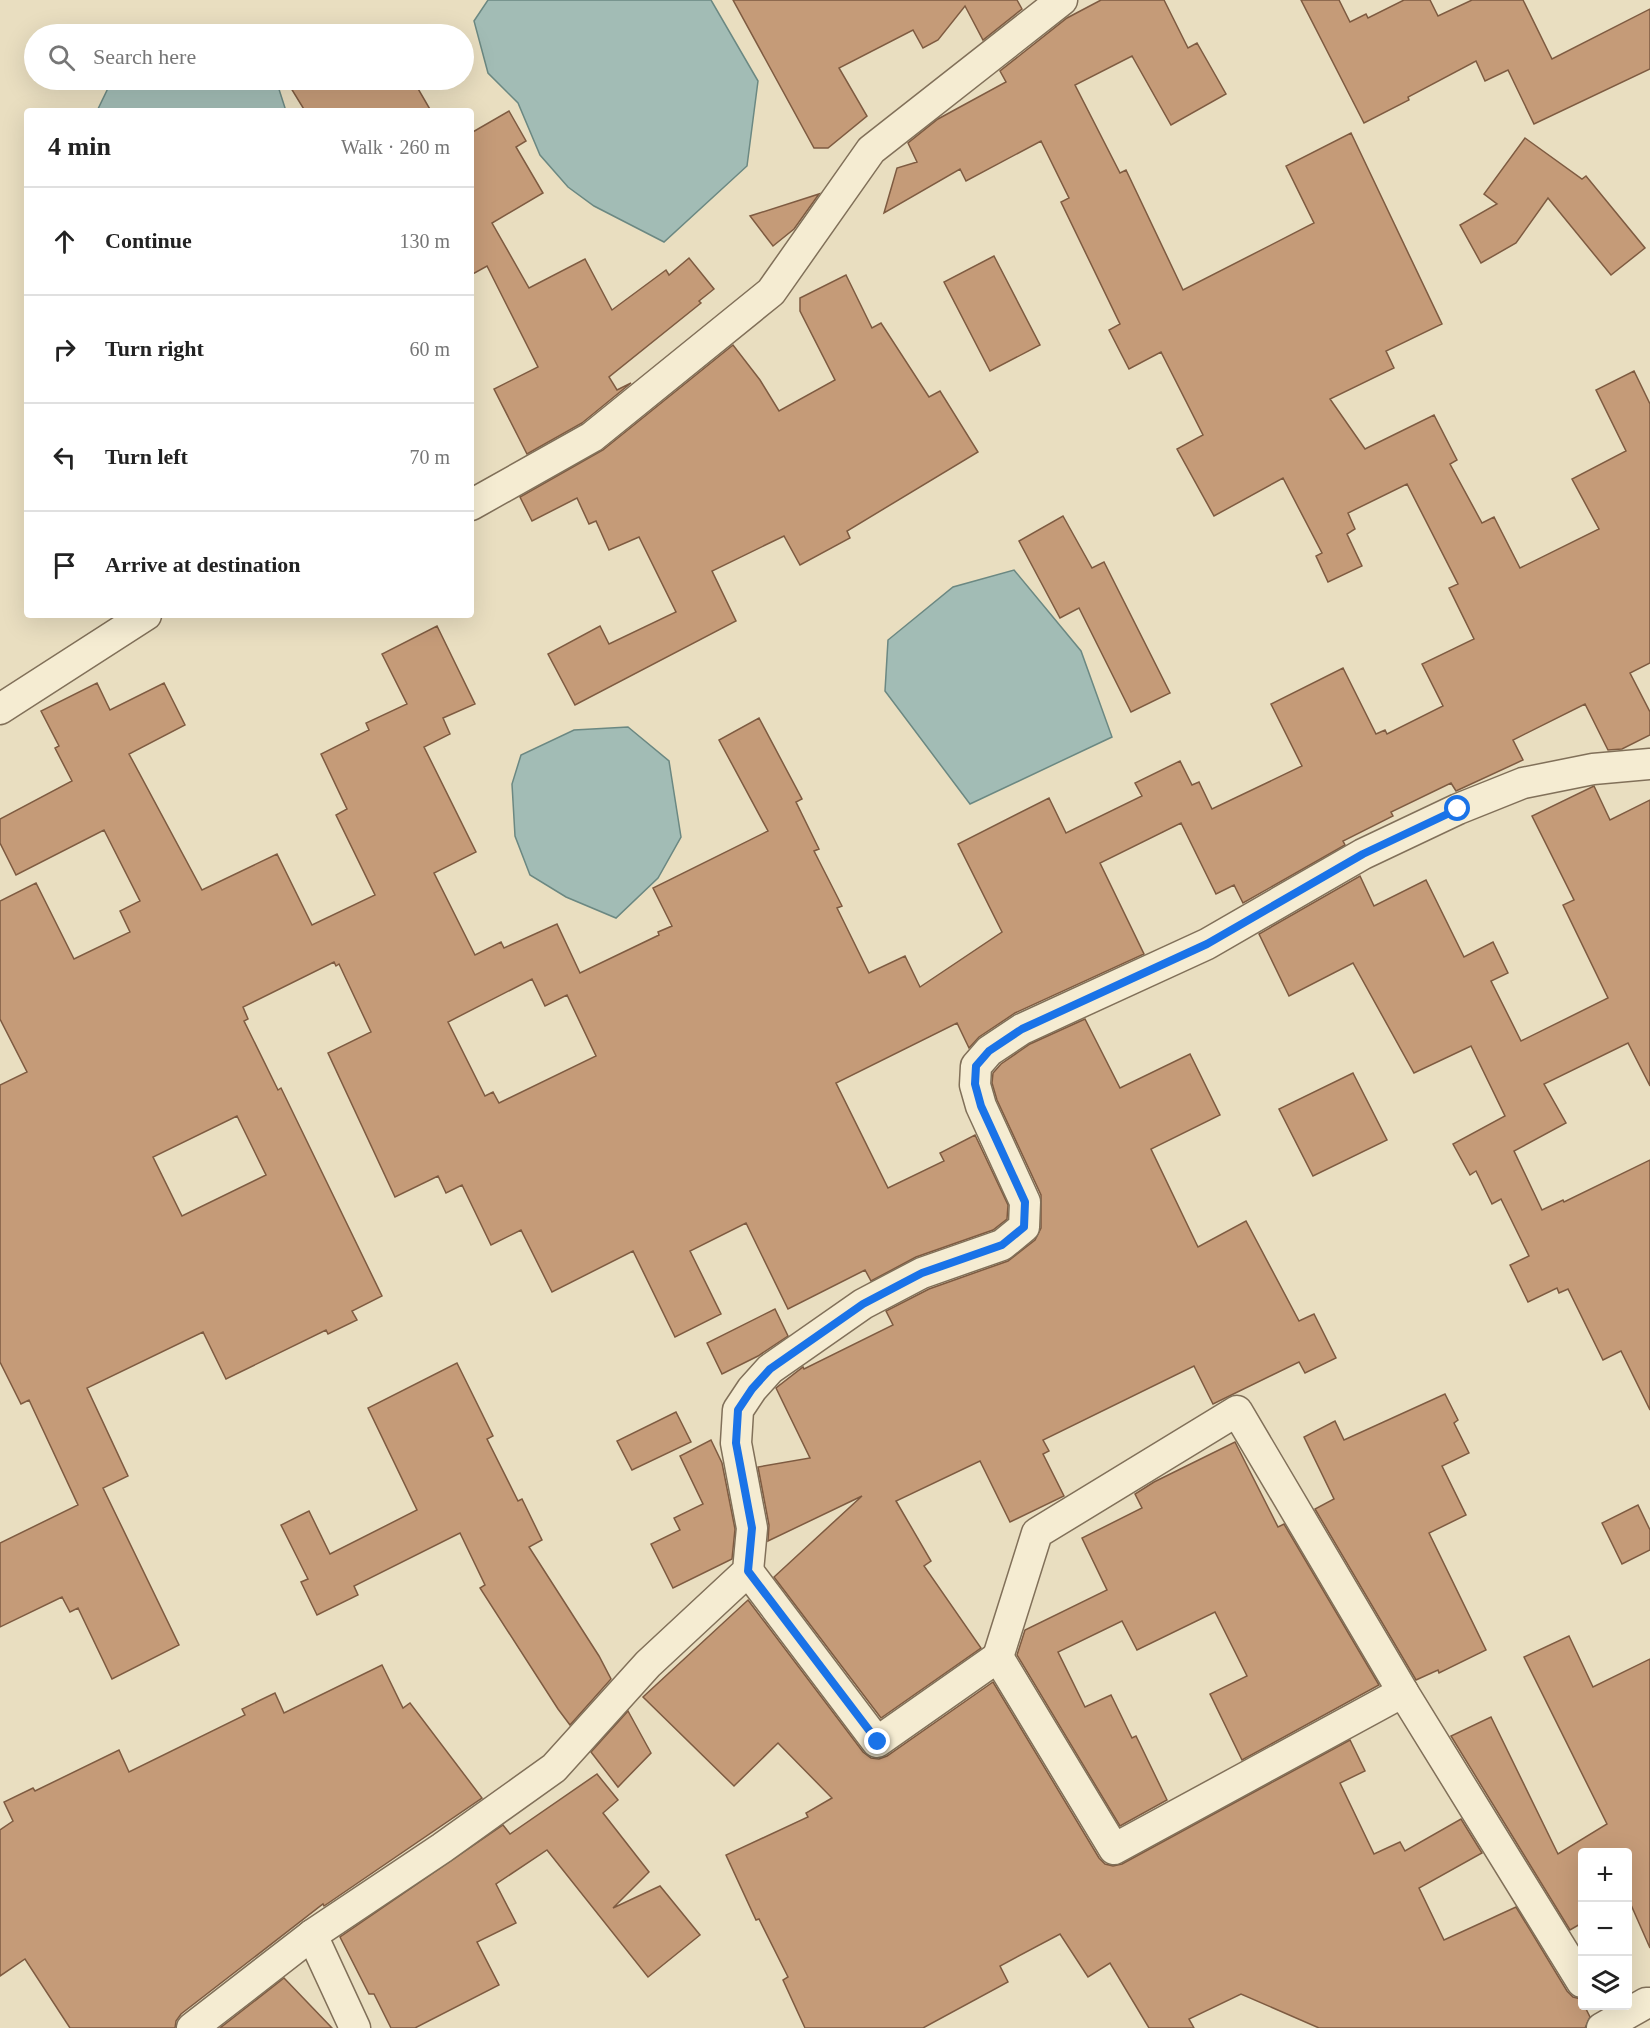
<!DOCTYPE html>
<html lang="en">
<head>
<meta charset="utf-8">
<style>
	body { margin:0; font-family:Georgia,serif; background:#f2f2f2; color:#222 }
	.controls { position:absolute; right:18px; bottom:18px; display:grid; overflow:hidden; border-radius:6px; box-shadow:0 6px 24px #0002 }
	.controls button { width:54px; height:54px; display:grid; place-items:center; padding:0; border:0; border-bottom:2px solid #e0e0e0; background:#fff; color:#222; font:30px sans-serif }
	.stop { position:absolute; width:18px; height:18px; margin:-14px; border:4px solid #1a73e8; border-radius:50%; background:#fff }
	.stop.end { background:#1a73e8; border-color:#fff; box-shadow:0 2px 6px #0008 }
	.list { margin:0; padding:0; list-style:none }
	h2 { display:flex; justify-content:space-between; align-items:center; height:78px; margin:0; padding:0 24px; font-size:26px }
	h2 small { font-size:20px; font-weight:400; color:#767676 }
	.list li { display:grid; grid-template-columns:39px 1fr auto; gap:18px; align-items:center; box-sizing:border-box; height:108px; padding:0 24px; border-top:2px solid #e0e0e0 }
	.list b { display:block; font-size:22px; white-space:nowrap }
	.list em { font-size:20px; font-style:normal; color:#767676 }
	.icon { flex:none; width:33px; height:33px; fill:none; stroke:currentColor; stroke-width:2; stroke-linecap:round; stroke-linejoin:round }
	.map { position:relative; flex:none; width:1650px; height:2028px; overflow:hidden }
	.search { position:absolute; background:#fff; box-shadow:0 6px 24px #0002; left:24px; top:24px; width:450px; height:66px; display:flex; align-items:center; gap:15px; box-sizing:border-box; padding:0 21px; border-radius:33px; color:#767676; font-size:22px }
	.panel { position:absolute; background:#fff; box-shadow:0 6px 24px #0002; left:24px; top:108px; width:450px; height:510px; border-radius:6px }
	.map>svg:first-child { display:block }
</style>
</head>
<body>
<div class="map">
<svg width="1650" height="2028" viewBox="0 0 1650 2028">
	<rect width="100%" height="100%" fill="#e9dec0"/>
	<g fill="#a2bcb5" stroke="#6b8882" stroke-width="1.5">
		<polygon points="488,0 711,0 758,81 747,166 664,242 594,206 568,187 540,155 518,103 488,73 474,21"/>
		<polygon points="112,80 276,80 286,111 97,111"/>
		<polygon points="1014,570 1081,651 1112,737 970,804 885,691 888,640 953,587"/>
		<polygon points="628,727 669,761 681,837 658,878 616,918 566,897 530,875 515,836 512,784 521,755 574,730"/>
	</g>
	<g fill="#c59b78" stroke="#7e5b41" stroke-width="1.5" fill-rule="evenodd">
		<polygon points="733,0 1017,0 1022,9 983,40 965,6 938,40 923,48 913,30 839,68 867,116 828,148 814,148"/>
		<path d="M1101 0H1164L1188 48 1197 43 1226 94 1171 125 1132 56 1075 85 1120 173 1126 170 1183 290 1314 223 1286 166 1351 133 1442 324 1386 351 1394 368 1330 399 1365 449 1434 415 1457 460 1450 464 1482 523 1494 517 1520 568 1599 529 1572 479 1626 451 1596 390 1634 371 1650 404V663L1630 673 1650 712V735L1622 749 1608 750 1585 704 1513 740 1523 760 1456 791 1451 783 1391 812 1393 816 1343 841 1345 845 1243 903 1234 885 1216 894 1181 823 1100 863 1144 954 1015 1013 979 1037 969 1048 957 1023 836 1083 888 1188 944 1161 940 1153 975 1135 1008 1205 1007 1219 993 1230 916 1257 871 1281 865 1270 788 1309 746 1223 690 1251 721 1314 675 1337 633 1251 552 1292 521 1230 491 1245 462 1185 446 1193 438 1176 395 1197 328 1053 371 1032 339 964 336 966 334 962 243 1007 248 1019 244 1021 278 1090 281 1088 382 1296 352 1311 357 1320 328 1334 326 1330 226 1379 203 1332 87 1388 128 1476 103 1488 179 1645 112 1679 78 1608 70 1612 62 1597 0 1627V1543L78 1505 29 1400 21 1404 0 1362V1085L27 1072 0 1019V901L36 883 74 959 130 932 120 911 140 901 104 830 16 875 0 843V819L72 781 55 748 59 746 41 711 97 683 110 710 164 683 185 725 129 754 202 890 277 854 312 925 375 895 336 815 347 809 321 754 369 730 366 723 407 704 382 654 437 626 475 704 443 718 450 734 424 747 476 852 434 873 475 955 501 942 504 948 557 924 580 973 659 935 658 932 672 926 653 888 768 831 719 740 759 718 802 799 796 802 819 849 814 851 842 906 837 908 869 973 905 956 920 987 1002 932 958 844 1049 798 1066 833 1142 796 1135 783 1180 761 1192 785 1199 782 1212 809 1302 766 1271 704 1343 668 1376 734 1385 730 1387 734 1443 706 1422 664 1474 639 1449 588 1458 584 1407 484 1348 513 1355 529 1347 534 1362 566 1328 582 1316 556 1322 553 1283 478 1214 516 1177 449 1203 435 1161 352 1129 369 1109 330 1120 324 1061 202 1069 198 1041 141 966 181 960 169 884 213 897 168 917 162 908 143 938 119 1006 82 1000 71 1067 18ZM532 979 545 1006 567 995 596 1056 499 1103 493 1092 485 1096 448 1022ZM237 1116 266 1175 182 1216 153 1157Z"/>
		<polygon points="1301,0 1339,0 1350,22 1366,14 1368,18 1404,0 1430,0 1438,16 1472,0 1523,0 1552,59 1650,9 1650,69 1534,124 1508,70 1485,81 1476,61 1408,97 1409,100 1364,123"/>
		<polygon points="286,80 413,80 431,111 305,111"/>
		<polygon points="509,111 526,141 516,147 543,193 492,223 529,288 585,259 612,310 666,270 669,275 689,258 714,289 699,301 701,303 609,377 617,390 631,383 582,423 527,454 494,389 538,367 487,266 471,275 471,133"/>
		<polygon points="1525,138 1582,179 1586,176 1645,248 1611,275 1548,198 1516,243 1481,263 1460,225 1497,204 1484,194"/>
		<polygon points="819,194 794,229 773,246 750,216"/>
		<polygon points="994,256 1040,345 990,371 944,282"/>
		<polygon points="846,275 872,328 881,323 929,397 940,391 978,452 847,531 850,538 800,565 784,536 712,571 736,621 575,705 548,654 600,626 609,644 676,612 639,537 609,550 596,521 589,524 577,498 532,521 520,497 603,450 733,345 760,380 779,411 835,380 800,311 800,298"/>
		<polygon points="1063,516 1092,568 1104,562 1170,693 1131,712 1079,608 1060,618 1019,541"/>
		<polygon points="1594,786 1610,820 1650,800 1650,1086 1628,1043 1544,1084 1566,1123 1514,1151 1542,1210 1563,1200 1564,1202 1650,1160 1650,1410 1621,1351 1603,1360 1568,1289 1559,1293 1557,1288 1528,1302 1510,1265 1529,1256 1501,1199 1492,1204 1476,1171 1470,1175 1453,1144 1505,1116 1471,1046 1414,1073 1353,963 1289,996 1259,934 1360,876 1374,906 1426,880 1464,957 1493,942 1508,973 1491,981 1521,1041 1608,998 1563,905 1574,900 1532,816"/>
		<polygon points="1085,1019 1120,1088 1190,1054 1220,1115 1151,1149 1198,1247 1246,1221 1299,1321 1314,1314 1336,1358 1305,1373 1299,1362 1213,1404 1194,1366 1043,1440 1049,1451 1043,1454 1064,1496 1010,1522 980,1461 896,1501 931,1561 924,1566 981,1648 881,1718 774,1577 862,1496 768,1541 769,1525 758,1467 810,1458 776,1388 803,1367 804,1369 893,1325 886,1311 929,1289 1008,1261 1035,1240 1041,1228 1041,1195 997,1100 992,1083 993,1073 1001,1064 1030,1044"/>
		<polygon points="1353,1073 1387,1140 1313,1176 1279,1109"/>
		<polygon points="775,1309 788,1336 758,1356 722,1374 707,1343"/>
		<polygon points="457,1363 493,1436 487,1439 518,1501 522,1499 542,1540 529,1547 599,1656 611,1679 570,1725 558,1709 480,1588 485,1585 460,1533 354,1586 358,1595 317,1615 301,1582 308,1579 281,1525 309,1511 330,1554 417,1510 368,1408"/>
		<polygon points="1445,1394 1458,1420 1454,1423 1469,1453 1442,1466 1466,1515 1429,1533 1486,1650 1439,1673 1438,1670 1416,1680 1315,1509 1334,1499 1304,1437 1335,1421 1344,1440"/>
		<polygon points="676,1412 691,1442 632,1470 617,1441"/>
		<polygon points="711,1440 722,1463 735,1529 732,1559 673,1588 651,1544 680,1530 674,1518 703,1504 680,1456"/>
		<polygon points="1235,1442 1278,1527 1284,1524 1379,1685 1242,1760 1210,1694 1247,1676 1215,1612 1137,1650 1122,1621 1058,1652 1085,1707 1111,1695 1132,1738 1136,1736 1167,1800 1120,1826 1017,1655 1025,1630 1107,1590 1082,1538 1142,1508 1135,1494 1154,1482"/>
		<polygon points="1638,1505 1650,1530 1650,1550 1622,1564 1602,1523"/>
		<polygon points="748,1600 863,1752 871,1758 879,1759 887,1756 993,1682 1099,1858 1105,1864 1113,1866 1122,1864 1350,1740 1365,1771 1340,1783 1374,1854 1400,1842 1405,1851 1461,1819 1482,1853 1419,1888 1444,1940 1516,1907 1567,1991 1573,1997 1581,1999 1590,2017 1585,2028 1319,2028 1241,1994 1189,2019 1194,2028 1149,2028 1110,1963 1088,1977 1060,1934 1000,1966 1008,1982 923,2028 805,2028 783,1980 788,1977 759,1919 756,1920 726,1855 808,1817 806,1813 832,1798 778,1743 734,1786 643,1697"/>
		<polygon points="1569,1636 1593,1687 1650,1659 1650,1948 1628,1898 1628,1852 1582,1852 1582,1923 1570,1930 1451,1736 1491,1717 1558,1854 1607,1824 1524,1657"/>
		<polygon points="382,1665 403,1708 410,1703 482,1798 324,1906 323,1904 181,2014 176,2021 175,2028 70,2028 25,1959 0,1976 0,1830 13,1821 4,1802 33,1788 35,1791 119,1750 129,1772 245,1715 242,1709 275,1693 284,1713"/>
		<polygon points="628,1711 651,1753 618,1787 591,1752"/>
		<polygon points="597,1774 618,1800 603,1813 649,1872 613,1908 660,1886 700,1935 648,1977 547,1850 496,1884 516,1923 477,1942 499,1985 415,2028 391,2028 374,1994 369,1994 340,1937 503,1825 510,1834"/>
		<polygon points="284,1978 332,2028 220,2028"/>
	</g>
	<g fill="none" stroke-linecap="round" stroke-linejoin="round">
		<g stroke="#817059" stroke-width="33">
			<g id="street">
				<polyline points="471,505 592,437 771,292 871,150 1062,0"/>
				<polyline points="0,709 146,615"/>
				<polyline points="748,1571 877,1742 998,1657 1114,1849 1403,1692 1582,1982"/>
				<polyline points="998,1657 1037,1533 1237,1411 1403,1692"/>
				<polyline points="312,1935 355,2028"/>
				<polyline points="192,2028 312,1935 442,1848 554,1768 648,1664 748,1571 752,1528 736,1443 738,1410 752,1389 770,1369 863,1304 922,1273 1002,1245 1024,1227 1025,1202 981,1106 975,1085 976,1066 989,1051 1022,1029 1207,944 1363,854 1458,809 1523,783 1593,769 1650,764"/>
				<polyline points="1602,2028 1646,2003 1650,2003"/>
			</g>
		</g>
		<use href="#street" stroke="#f5ecd2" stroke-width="30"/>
	</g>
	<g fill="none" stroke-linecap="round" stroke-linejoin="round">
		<polyline stroke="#1a73e8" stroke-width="8" points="878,1742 748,1571 752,1528 736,1443 738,1410 752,1389 770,1369 863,1304 922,1273 1002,1245 1024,1227 1025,1202 981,1106 975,1084 976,1066 989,1051 1022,1029 1207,944 1363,854 1458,809"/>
	</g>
</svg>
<div class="controls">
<button>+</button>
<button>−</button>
<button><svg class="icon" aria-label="layers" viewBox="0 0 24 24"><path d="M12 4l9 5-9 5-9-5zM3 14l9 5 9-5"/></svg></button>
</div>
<div class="stop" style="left:1458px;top:809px"></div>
<div class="stop end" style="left:878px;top:1742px"></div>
<div class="search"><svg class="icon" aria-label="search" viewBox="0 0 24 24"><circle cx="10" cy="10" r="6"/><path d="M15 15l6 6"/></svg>Search here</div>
<section class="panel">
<h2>4 min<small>Walk · 260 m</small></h2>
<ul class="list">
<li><svg class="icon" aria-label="ahead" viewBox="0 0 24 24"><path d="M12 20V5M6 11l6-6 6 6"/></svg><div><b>Continue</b></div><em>130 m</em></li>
<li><svg class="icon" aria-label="right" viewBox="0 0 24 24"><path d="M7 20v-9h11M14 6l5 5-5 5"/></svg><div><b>Turn right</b></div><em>60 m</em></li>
<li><svg class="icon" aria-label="left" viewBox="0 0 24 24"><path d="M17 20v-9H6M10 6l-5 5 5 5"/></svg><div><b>Turn left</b></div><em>70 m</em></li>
<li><svg class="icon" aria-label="arrive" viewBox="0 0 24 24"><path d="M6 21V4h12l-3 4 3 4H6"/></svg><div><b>Arrive at destination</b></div></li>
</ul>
</section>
</div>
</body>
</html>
